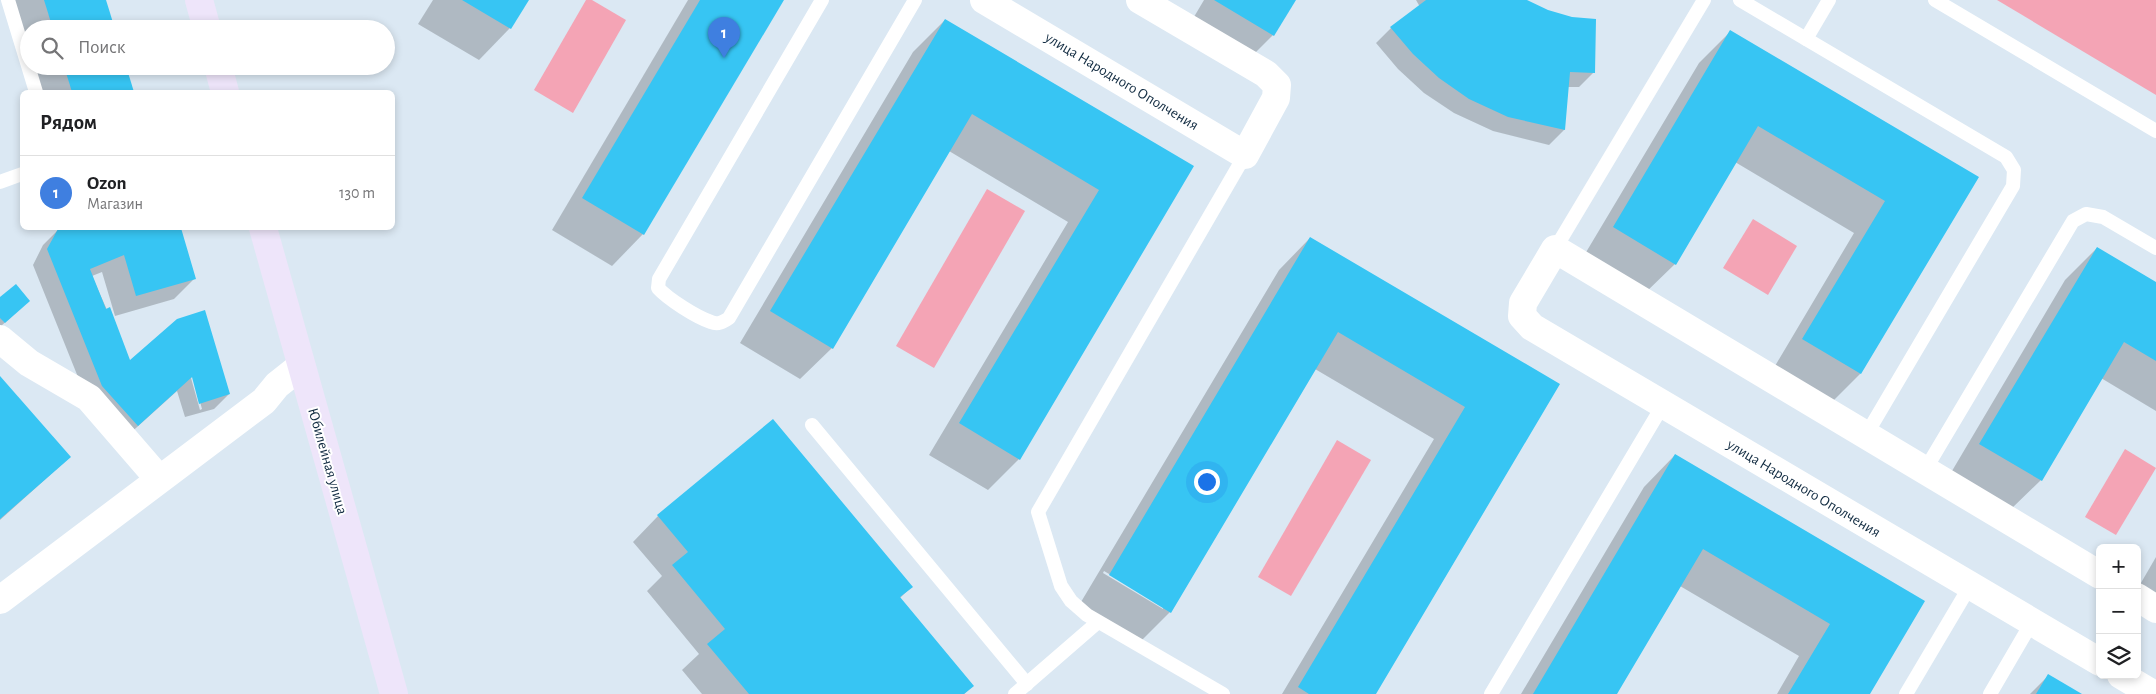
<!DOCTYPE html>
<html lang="ru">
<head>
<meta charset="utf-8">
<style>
	body { margin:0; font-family:"Alegreya Sans",sans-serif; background:#f2f2f2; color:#202124 }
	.controls { position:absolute; right:15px; bottom:15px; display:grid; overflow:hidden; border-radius:8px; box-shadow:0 2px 8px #0003 }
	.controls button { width:45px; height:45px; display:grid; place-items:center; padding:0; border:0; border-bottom:1px solid #e0e0e0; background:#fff; color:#202124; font:25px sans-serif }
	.you { position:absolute; left:1206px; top:481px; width:18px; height:18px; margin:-12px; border:4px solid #fff; border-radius:50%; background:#1a73e8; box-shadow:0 0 0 8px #1a73e833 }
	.badge { display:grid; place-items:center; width:32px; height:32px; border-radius:50%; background:#db2777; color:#fff; font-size:16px; font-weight:700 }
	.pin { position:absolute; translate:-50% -41px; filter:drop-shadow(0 1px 2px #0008) }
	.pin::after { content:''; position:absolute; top:26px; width:18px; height:15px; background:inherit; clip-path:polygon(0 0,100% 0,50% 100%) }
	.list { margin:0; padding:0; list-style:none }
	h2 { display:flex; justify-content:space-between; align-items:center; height:65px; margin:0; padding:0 20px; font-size:21px }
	h2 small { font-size:16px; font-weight:400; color:#757577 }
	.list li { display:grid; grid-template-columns:32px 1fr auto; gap:15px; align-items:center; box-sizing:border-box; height:75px; padding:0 20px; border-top:1px solid #e0e0e0 }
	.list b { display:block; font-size:19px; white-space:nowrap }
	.list p { margin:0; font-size:16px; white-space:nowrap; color:#757577 }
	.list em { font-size:16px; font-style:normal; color:#757577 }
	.icon { flex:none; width:28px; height:28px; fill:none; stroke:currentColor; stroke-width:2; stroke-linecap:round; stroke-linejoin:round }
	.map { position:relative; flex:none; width:2156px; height:694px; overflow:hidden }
	.search { position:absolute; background:#fff; box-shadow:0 2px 8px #0003; left:20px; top:20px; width:375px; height:55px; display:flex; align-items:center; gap:12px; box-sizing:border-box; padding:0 18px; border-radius:28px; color:#757577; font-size:19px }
	.panel { position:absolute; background:#fff; box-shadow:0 2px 8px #0003; left:20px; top:90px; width:375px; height:140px; border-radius:8px }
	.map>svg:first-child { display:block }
</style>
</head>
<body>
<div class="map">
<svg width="2156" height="694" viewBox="0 0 2156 694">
	<rect width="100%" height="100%" fill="#dbe8f3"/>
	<g fill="#f4a4b5">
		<polygon points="586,0 592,0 626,20 573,113 534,90"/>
		<polygon points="1997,0 2156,0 2156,95"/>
		<polygon points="987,189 1025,211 934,368 896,346"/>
		<polygon points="1753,219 1797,246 1768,295 1723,268"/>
		<polygon points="1337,440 1371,460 1291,596 1258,577"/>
		<polygon points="2125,449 2156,468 2116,535 2085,517"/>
	</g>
	<g fill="#0003" fill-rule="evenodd">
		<polygon points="3,0 105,0 114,29 29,29 29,66 125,66 133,92 31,92"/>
		<polygon points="433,0 527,0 510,28 479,60 418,24"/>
		<polygon points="688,0 782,0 643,234 612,266 552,230"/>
		<polygon points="1204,0 1294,0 1273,35 1242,66 1185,32"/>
		<polygon points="1416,0 1525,0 1594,72 1579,87 1568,87 1564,130 1549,145 1493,131 1454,113 1424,93 1398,69 1376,43 1391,28 1420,7"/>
		<polygon points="945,20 1192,167 1019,459 988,490 929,455 1068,222 949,151 832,348 800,379 740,343 913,52"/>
		<polygon points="1730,32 1977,178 1860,374 1829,405 1772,371 1854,233 1735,162 1675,264 1643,295 1582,259 1699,63"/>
		<path d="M67 228H180L195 278 174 299 115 316 102 272 92 276 130 362 177 320 229 394 214 409 185 417 177 391 116 446 88 402 33 265 43 245 58 230ZM193 376 202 409 200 410 191 378Z"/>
		<path d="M1310 238 1558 385 1375 694H1282L1434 439 1315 369 1170 612 1139 643 1078 607 1279 270ZM1104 571 1163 606V609L1103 573Z"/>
		<polygon points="2097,248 2156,283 2156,411 2101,378 2041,480 2009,511 1949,476 2065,280"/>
		<polygon points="0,299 21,308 0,327"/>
		<polygon points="0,378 70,457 0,520"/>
		<polygon points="1675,455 1923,602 1869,694 1777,694 1799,656 1680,586 1615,694 1521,694 1644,487"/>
		<polygon points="658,516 911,587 900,598 973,686 964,694 702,694 682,670 699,654 647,591 662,576 633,542"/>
		<polygon points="2156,557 2156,599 2138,588"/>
		<polygon points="2048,676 2079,694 2030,694"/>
	</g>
	<g fill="#37c5f3">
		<polygon points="44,0 106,0 115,29 53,29"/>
		<polygon points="462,0 529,0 511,29"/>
		<polygon points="700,0 784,0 644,235 582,198"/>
		<polygon points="1214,0 1296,0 1274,36"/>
		<polygon points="1426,0 1527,0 1548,10 1572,17 1596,19 1595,73 1570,72 1565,130 1508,117 1469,99 1439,78 1413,54 1390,27"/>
		<polygon points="945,19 1194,166 1020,460 959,423 1099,190 972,114 833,349 770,311"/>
		<polygon points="1730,30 1979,177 1861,374 1802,339 1885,201 1758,126 1676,265 1613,227"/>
		<polygon points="64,66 126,66 134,92 72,92"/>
		<polygon points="63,228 181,228 196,279 136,296 124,255 90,269 106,309 110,307 130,360 177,319 205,310 230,394 199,404 192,377 138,426 102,386 47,249 58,229"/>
		<polygon points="1310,237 1560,384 1376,694 1309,694 1298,687 1465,407 1338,332 1171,613 1109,575"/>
		<polygon points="2097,247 2156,282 2156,361 2124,342 2042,481 1979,444"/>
		<polygon points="16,284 30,301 5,323 0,318 0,297"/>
		<polygon points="0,376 71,457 0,519"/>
		<polygon points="773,419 913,587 900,597 974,686 964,694 749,694 707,644 725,629 672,565 688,552 657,515"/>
		<polygon points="1675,454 1925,601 1870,694 1788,694 1830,624 1703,549 1617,694 1533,694"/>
		<polygon points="2048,674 2082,694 2036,694"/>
	</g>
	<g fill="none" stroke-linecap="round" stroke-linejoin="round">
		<g stroke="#fff" stroke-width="14">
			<polyline points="8,0 36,92"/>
			<path d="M822 0 659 279 658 288C668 299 696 317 711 322 718 325 723 322 729 318L915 0"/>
			<polyline points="1740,0 2006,157 2014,170 2013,186 1866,435"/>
			<polyline points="1935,0 2156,131"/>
			<polyline points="1806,39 1829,0"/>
			<polyline points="0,182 22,174"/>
			<polyline points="1555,249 1704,0"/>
			<polyline points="812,425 1027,684"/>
			<polyline points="1925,470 2073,221 2086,214 2103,217 2156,248"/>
			<polyline points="1015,694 1098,622"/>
			<polyline points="1223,694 1087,615 1071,601 1061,586 1038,512 1245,155"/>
			<polyline points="1491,694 1663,405"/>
			<polyline points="1906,694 1970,586"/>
			<polyline points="1990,694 2032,622"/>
		</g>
		<g stroke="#fff" stroke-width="28">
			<polyline points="984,0 1245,155 1276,98 1277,85 1266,74 1140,0"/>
			<polyline points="0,339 29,363 89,398 159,479"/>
			<polyline points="2100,575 1555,249 1523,303 1522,316 1532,327 2100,662"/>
			<polyline points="2137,597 2156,609"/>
			<polyline points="0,600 264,401 277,385 301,366"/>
			<polyline points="2121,675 2153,694"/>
		</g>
		<g stroke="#eee5fa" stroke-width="28">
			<polyline points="199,0 207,29"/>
			<polyline points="218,66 225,92"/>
			<polyline points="263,228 394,694"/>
		</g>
	</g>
	<g text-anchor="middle" stroke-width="4" stroke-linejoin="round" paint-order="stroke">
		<g font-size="15" fill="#112b41" stroke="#fff">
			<text transform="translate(1122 81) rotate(31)" y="5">улица Народного Ополчения</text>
			<text transform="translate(328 461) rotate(74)" y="5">Юбилейная улица</text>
			<text transform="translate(1804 488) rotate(31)" y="5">улица Народного Ополчения</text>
		</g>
	</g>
</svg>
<div class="controls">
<button>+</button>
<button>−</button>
<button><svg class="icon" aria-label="layers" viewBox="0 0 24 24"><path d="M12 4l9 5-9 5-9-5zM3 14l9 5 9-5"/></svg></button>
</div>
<div class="you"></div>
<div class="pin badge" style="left:724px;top:58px;background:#3f7fe0">1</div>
<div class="search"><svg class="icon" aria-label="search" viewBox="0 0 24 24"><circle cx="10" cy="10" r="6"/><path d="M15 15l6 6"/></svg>Поиск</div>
<section class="panel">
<h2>Рядом<small></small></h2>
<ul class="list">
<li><span class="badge" style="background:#3f7fe0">1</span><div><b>Ozon</b><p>Магазин</p></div><em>130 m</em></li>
</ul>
</section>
</div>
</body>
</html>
